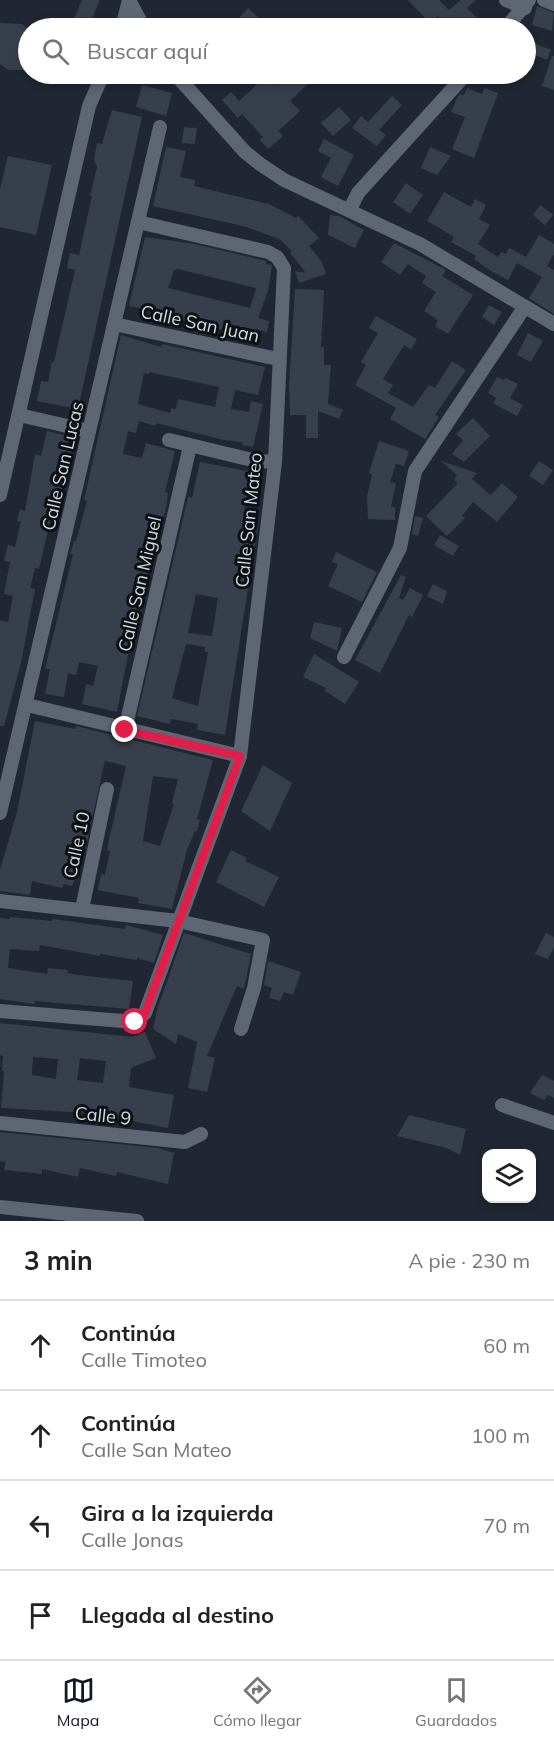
<!DOCTYPE html>
<html lang="es">
<head>
<meta charset="utf-8">
<style>
	body { margin:0; font-family:Mulish,sans-serif; background:#f6f6f6; color:#222 }
	.controls { position:absolute; right:18px; bottom:18px; display:grid; overflow:hidden; border-radius:12px; box-shadow:0 3px 9px #0003 }
	.controls button { width:54px; height:54px; display:grid; place-items:center; padding:0; border:0; border-bottom:2px solid #e0e0e0; background:#fff; color:#222; font:30px sans-serif }
	.stop { position:absolute; width:18px; height:18px; margin:-14px; border:4px solid #e11d48; border-radius:50%; background:#fff }
	.stop.end { background:#e11d48; border-color:#fff; box-shadow:0 2px 6px #0008 }
	.list { margin:0; padding:0; list-style:none }
	h2 { display:flex; justify-content:space-between; align-items:center; height:78px; margin:0; padding:0 24px; font-size:26px }
	h2 small { font-size:20px; font-weight:400; color:#767676 }
	.list li { display:grid; grid-template-columns:39px 1fr auto; gap:18px; align-items:center; box-sizing:border-box; height:90px; padding:0 24px; border-top:2px solid #e0e0e0 }
	.list b { display:block; font-size:22px; white-space:nowrap }
	.list p { margin:0; font-size:20px; white-space:nowrap; color:#767676 }
	.list em { font-size:20px; font-style:normal; color:#767676 }
	.icon { flex:none; width:33px; height:33px; fill:none; stroke:currentColor; stroke-width:2; stroke-linecap:round; stroke-linejoin:round }
	.map { position:relative; flex:none; width:554px; height:1221px; overflow:hidden }
	.search { position:absolute; background:#fff; box-shadow:0 3px 9px #0003; left:18px; right:18px; top:18px; height:66px; display:flex; align-items:center; gap:15px; box-sizing:border-box; padding:0 21px; border-radius:33px; color:#767676; font-size:22px }
	.sheet { height:438px; background:#fff }
	nav { display:flex; justify-content:space-around; align-items:center; box-sizing:border-box; height:84px; border-top:2px solid #e0e0e0; background:#fff; font-size:16px; color:#767676 }
	nav a { display:grid; justify-items:center; gap:3px }
	nav .on { color:#111827 }
	.map>svg:first-child { display:block }
</style>
</head>
<body>
<div class="map">
<svg width="554" height="1221" viewBox="0 0 554 1221">
	<rect width="100%" height="100%" fill="#202733"/>
	<g fill="#383f4c" fill-rule="evenodd">
		<polygon points="82,0 100,0 88,28 70,28"/>
		<polygon points="408,0 439,0 449,10 461,0 476,0 467,8 487,28 450,28 438,16 430,23"/>
		<polygon points="537,6 554,13 552,31 532,25"/>
		<polygon points="248,8 269,28 241,28 235,22"/>
		<polygon points="0,23 22,24 28,29 28,70 9,70 0,64"/>
		<polygon points="531,42 551,50 547,60 527,52"/>
		<polygon points="552,56 554,56 554,90 542,86"/>
		<polygon points="288,74 297,74 308,84 290,101 300,111 278,131 283,136 268,149 260,140 263,137 242,114 238,118 222,100 231,92 239,101 267,75 276,85"/>
		<polygon points="142,85 172,93 166,116 136,107"/>
		<polygon points="467,88 482,94 484,88 498,93 474,158 452,149 465,117 451,112 457,98 460,94 464,95"/>
		<polygon points="392,96 402,105 379,130 386,135 377,146 352,128 361,116 368,122"/>
		<polygon points="339,107 351,120 333,136 321,123"/>
		<polygon points="112,110 142,117 78,409 37,401 41,381 48,382 52,362 54,362 75,270 67,268 70,253 79,255 92,196 90,196 97,167 94,160 97,143 102,144"/>
		<polygon points="184,127 197,128 195,144 182,143"/>
		<polygon points="324,139 354,155 338,186 321,177 331,158 318,151"/>
		<polygon points="166,147 186,151 180,177 195,180 194,186 269,204 296,218 298,216 319,238 309,246 322,262 326,274 299,283 295,271 306,273 290,253 292,251 279,239 247,227 153,206"/>
		<polygon points="430,147 451,156 437,175 421,168"/>
		<polygon points="8,156 52,165 36,235 0,227 0,189"/>
		<polygon points="406,183 423,195 410,214 393,202"/>
		<polygon points="444,192 471,207 475,199 486,205 479,219 490,225 478,244 498,257 501,252 506,254 509,248 526,257 539,235 554,244 554,254 547,266 554,270 554,314 529,298 542,277 517,263 508,280 491,271 474,259 476,256 451,242 454,237 427,221"/>
		<polygon points="540,205 553,215 545,225 533,215"/>
		<polygon points="330,215 339,216 364,230 355,248 328,235"/>
		<path d="M145 237 195 244 266 261V264L272 265 268 291 258 318 269 321 267 332 256 329 253 341 243 338 244 335 167 317 168 313 146 306 145 309 129 306ZM178 269 256 288 250 308 168 288 174 270Z"/>
		<polygon points="394,243 446,270 442,276 473,295 448,334 435,326 438,320 424,311 436,292 422,283 426,276 408,264 400,275 381,262"/>
		<polygon points="295,289 324,290 321,347 324,347 324,365 331,365 328,404 343,410 339,419 318,411 318,438 306,438 306,415 290,415 289,385"/>
		<polygon points="489,305 502,312 494,325 482,317"/>
		<polygon points="376,316 417,339 411,349 404,345 383,379 393,385 388,393 413,407 429,385 435,388 452,361 466,370 435,415 439,417 425,439 390,419 396,408 355,385 366,365 361,362 378,333 369,328"/>
		<polygon points="528,333 543,341 531,362 517,355"/>
		<path d="M121 335 161 347 162 344 265 367 258 395 235 390 231 409 249 412 251 401 263 404 253 447 242 445V442L224 440 156 423 155 426 139 421 136 433 128 431 123 454 142 458 146 443 175 451 165 492 168 493 165 512 149 565 140 603H143L140 617 138 616 128 654 117 712 82 704 86 684 93 686 98 666 79 662 76 675 68 673 64 697 45 694 50 669H45L73 554H70L74 541H76L87 501 84 500ZM149 372 219 387 215 407 178 399 176 409 171 408 170 413 138 404 144 373 149 374Z"/>
		<polygon points="497,377 503,380 506,378 518,384 510,398 523,405 517,416 493,403 496,398 488,393"/>
		<polygon points="473,418 490,436 464,462 452,454 463,440 456,434"/>
		<polygon points="47,431 69,436 67,445 73,447 61,496 56,495 39,569 35,568 30,588 35,589 21,663 4,726 0,726 0,620 8,622 13,596 4,594 10,562 4,561 8,545 15,547 21,522 17,521 20,509 25,511 35,454 41,456"/>
		<polygon points="379,441 409,451 404,466 396,464 390,482 396,483 391,507 395,507 395,520 368,519 367,497 372,474 369,473"/>
		<polygon points="441,461 477,473 472,479 491,495 502,483 518,497 497,522 473,502 462,516 465,518 447,536 426,516 458,483 454,480 457,475"/>
		<polygon points="539,461 553,470 543,485 529,476"/>
		<path d="M200 462 252 472 244 510 257 513 254 523 258 524 225 735 197 730 198 724 171 719 170 724 137 716 188 497 192 498ZM196 594 218 598 212 636 188 633ZM186 644 205 647V652H208L198 706 172 698Z"/>
		<polygon points="415,516 423,518 418,536 412,534"/>
		<polygon points="440,535 459,546 453,556 434,545"/>
		<polygon points="336,552 377,572 362,602 328,586 338,564 332,562"/>
		<polygon points="401,575 406,577 399,598 403,600 410,588 423,595 412,617 409,615 380,673 355,660"/>
		<polygon points="433,584 447,591 443,604 427,596"/>
		<polygon points="314,622 342,628 337,651 310,638"/>
		<polygon points="314,654 359,682 345,704 325,691 326,688 303,677"/>
		<path d="M35 721 75 729 76 726 213 760 197 819 200 820 197 831H195L187 850 172 909 138 903 139 898 98 890 101 874 105 875 110 851 107 850 110 835 126 766 105 761 84 855 72 886 64 884 62 888 32 881 30 895 0 891V870L17 812ZM153 776 178 779 172 803 174 804 160 846 143 841Z"/>
		<polygon points="263,765 292,783 270,831 241,811"/>
		<polygon points="231,850 247,858 245,861 279,877 264,907 216,882"/>
		<polygon points="10,917 52,921 53,919 125,929 126,925 163,935 154,963 137,958 137,960 100,954 100,956 40,945 39,951 10,949 8,968 47,974 48,968 68,970 67,973 77,975 133,981 129,1009 35,1001 34,1004 0,999 0,918 10,919"/>
		<polygon points="184,933 251,954 244,989 237,986 207,1056 215,1058 207,1092 188,1088 197,1042 178,1034 176,1044 153,1029 157,1010"/>
		<polygon points="546,933 554,937 554,947 548,959 535,954"/>
		<polygon points="268,961 301,972 293,995 284,992 280,1001 269,998 272,988 264,985"/>
		<path d="M0 1023 133 1037 145 1032 156 1058 131 1068 129 1087 174 1095 168 1128 90 1113 1 1108 4 1071H2L3 1056 0 1055ZM33 1057 58 1059 56 1079 32 1075ZM80 1058 106 1061 103 1083 77 1080Z"/>
		<polygon points="542,1075 554,1081 554,1098 548,1095 544,1100 530,1093"/>
		<polygon points="409,1115 466,1129 460,1155 447,1148 397,1136"/>
		<polygon points="0,1132 158,1148 174,1153 168,1184 117,1172 116,1176 80,1168 78,1177 42,1169 42,1174 4,1170 6,1162 0,1161"/>
	</g>
	<g fill="none" stroke-linecap="round" stroke-linejoin="round">
		<g stroke="#5e6674" stroke-width="14">
			<polyline points="129,0 144,28"/>
			<polyline points="506,0 525,8"/>
			<polyline points="544,0 554,4"/>
			<polyline points="122,28 129,0"/>
			<polyline points="506,28 529,0"/>
			<polyline points="175,74 245,152 260,164 284,180 420,244 554,324"/>
			<polyline points="350,209 358,193 466,74"/>
			<polyline points="114,324 278,359"/>
			<polyline points="19,415 89,431"/>
			<polyline points="169,440 256,461 275,462"/>
			<polyline points="0,495 89,106 103,74"/>
			<polyline points="344,657 400,548 415,471 524,308"/>
			<polyline points="27,705 240,756"/>
			<polyline points="125,730 190,446"/>
			<polyline points="0,813 160,127"/>
			<polyline points="0,901 178,921 263,940 254,988 241,1029"/>
			<polyline points="82,909 107,789"/>
			<polyline points="0,1011 135,1022 145,1013 240,756 275,462 284,268 277,257 268,252 138,222"/>
			<polyline points="502,1105 554,1123"/>
			<polyline points="0,1123 185,1142 201,1134"/>
			<polyline points="0,1207 137,1221"/>
		</g>
	</g>
	<g fill="none" stroke-linecap="round" stroke-linejoin="round">
		<polyline stroke="#e11d48" stroke-width="8" points="125,730 240,756 148,1004 145,1013 135,1022"/>
	</g>
	<g text-anchor="middle" stroke-width="6" stroke-linejoin="round" paint-order="stroke">
		<g font-size="18" fill="#d4d8e0" stroke="#0d1015">
			<text transform="translate(200 324) rotate(12)" y="6">Calle San Juan</text>
			<text transform="translate(63 466) rotate(-77)" y="6">Calle San Lucas</text>
			<text transform="translate(249 520) rotate(-84)" y="6">Calle San Mateo</text>
			<text transform="translate(140 584) rotate(-77)" y="6">Calle San Miguel</text>
			<text transform="translate(77 845) rotate(-78)" y="6">Calle 10</text>
			<text transform="translate(103 1116) rotate(6)" y="6">Calle 9</text>
		</g>
	</g>
</svg>
<div class="controls">
<button><svg class="icon" aria-label="layers" viewBox="0 0 24 24"><path d="M12 4l9 5-9 5-9-5zM3 14l9 5 9-5"/></svg></button>
</div>
<div class="stop" style="left:135px;top:1022px"></div>
<div class="stop end" style="left:125px;top:730px"></div>
<div class="search"><svg class="icon" aria-label="search" viewBox="0 0 24 24"><circle cx="10" cy="10" r="6"/><path d="M15 15l6 6"/></svg>Buscar aquí</div>
</div>
<section class="sheet">
<h2>3 min<small>A pie · 230 m</small></h2>
<ul class="list">
<li><svg class="icon" aria-label="ahead" viewBox="0 0 24 24"><path d="M12 20V5M6 11l6-6 6 6"/></svg><div><b>Continúa</b><p>Calle Timoteo</p></div><em>60 m</em></li>
<li><svg class="icon" aria-label="ahead" viewBox="0 0 24 24"><path d="M12 20V5M6 11l6-6 6 6"/></svg><div><b>Continúa</b><p>Calle San Mateo</p></div><em>100 m</em></li>
<li><svg class="icon" aria-label="left" viewBox="0 0 24 24"><path d="M17 20v-9H6M10 6l-5 5 5 5"/></svg><div><b>Gira a la izquierda</b><p>Calle Jonas</p></div><em>70 m</em></li>
<li><svg class="icon" aria-label="arrive" viewBox="0 0 24 24"><path d="M6 21V4h12l-3 4 3 4H6"/></svg><div><b>Llegada al destino</b></div></li>
</ul>
</section>
<nav>
<a class="on"><svg class="icon" aria-label="map" viewBox="0 0 24 24"><path d="M3 6l6-2 6 2 6-2v14l-6 2-6-2-6 2zM9 4v14M15 6v14"/></svg>Mapa</a>
<a><svg class="icon" aria-label="directions" viewBox="0 0 24 24"><path d="M12 3l9 9-9 9-9-9zM9 14v-3h6M13 9l2 2-2 2"/></svg>Cómo llegar</a>
<a><svg class="icon" aria-label="saved" viewBox="0 0 24 24"><path d="M7 4h10v16l-5-4-5 4z"/></svg>Guardados</a>
</nav>
</body>
</html>
